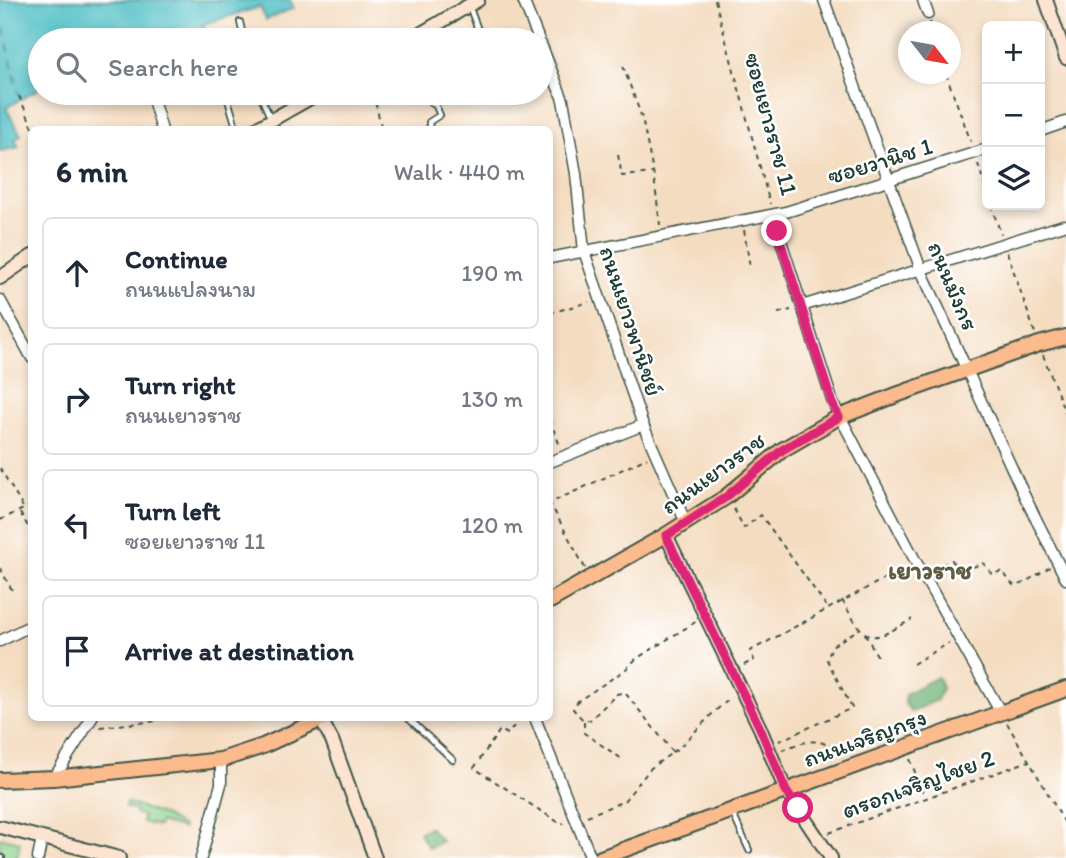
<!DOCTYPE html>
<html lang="en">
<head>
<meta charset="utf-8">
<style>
	body { margin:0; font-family:Itim,"Playpen Sans Thai",sans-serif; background:#f6f6f7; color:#1f2937 }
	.controls { position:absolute; right:21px; top:21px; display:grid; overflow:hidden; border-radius:10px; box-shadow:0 4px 10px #0003 }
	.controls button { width:63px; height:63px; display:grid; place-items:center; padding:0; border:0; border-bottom:2px solid #e0e1e3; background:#fff; color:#1f2937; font:35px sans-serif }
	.compass { position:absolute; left:898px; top:21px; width:63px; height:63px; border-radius:50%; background:#fff; box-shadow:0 4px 10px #0003; rotate:121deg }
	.stop { position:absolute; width:21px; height:21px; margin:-16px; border:5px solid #db2777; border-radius:50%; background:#fff }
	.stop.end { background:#db2777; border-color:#fff; box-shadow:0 2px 7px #0008 }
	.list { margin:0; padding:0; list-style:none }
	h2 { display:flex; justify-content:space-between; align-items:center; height:91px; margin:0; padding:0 28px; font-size:30px }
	h2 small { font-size:23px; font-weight:400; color:#747a83 }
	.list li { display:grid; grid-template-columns:46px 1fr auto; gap:21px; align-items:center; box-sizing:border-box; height:112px; margin:0 14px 14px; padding:0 14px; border:2px solid #e0e1e3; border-radius:10px }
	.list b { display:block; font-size:26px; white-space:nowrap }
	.list p { margin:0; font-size:23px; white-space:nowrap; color:#747a83 }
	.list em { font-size:23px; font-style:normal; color:#747a83 }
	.icon { flex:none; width:38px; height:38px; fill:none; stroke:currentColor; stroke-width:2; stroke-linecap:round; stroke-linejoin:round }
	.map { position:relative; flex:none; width:1066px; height:858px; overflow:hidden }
	.search { position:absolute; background:#fff; box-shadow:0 4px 10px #0003; left:28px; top:28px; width:525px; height:77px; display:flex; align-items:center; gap:18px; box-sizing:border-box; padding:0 24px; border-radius:38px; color:#747a83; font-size:26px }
	.panel { position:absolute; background:#fff; box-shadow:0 4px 10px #0003; left:28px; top:126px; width:525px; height:595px; border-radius:10px }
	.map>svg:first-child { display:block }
</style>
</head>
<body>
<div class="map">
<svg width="1066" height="858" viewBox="0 0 1066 858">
	<rect width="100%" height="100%" fill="#fff"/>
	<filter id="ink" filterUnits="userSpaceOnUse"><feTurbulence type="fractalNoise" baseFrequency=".0143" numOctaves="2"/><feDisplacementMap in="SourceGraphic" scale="14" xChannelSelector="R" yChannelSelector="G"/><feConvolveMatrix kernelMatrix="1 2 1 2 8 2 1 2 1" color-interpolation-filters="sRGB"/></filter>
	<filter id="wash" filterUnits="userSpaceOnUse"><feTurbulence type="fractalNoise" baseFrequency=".00686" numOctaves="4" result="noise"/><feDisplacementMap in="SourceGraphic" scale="28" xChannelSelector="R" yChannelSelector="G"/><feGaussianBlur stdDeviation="1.57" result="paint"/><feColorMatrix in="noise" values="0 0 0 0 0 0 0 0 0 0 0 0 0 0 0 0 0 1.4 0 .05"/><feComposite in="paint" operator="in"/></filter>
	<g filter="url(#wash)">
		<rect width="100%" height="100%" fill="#f4dcc0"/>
		<g fill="#8ed38d" stroke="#568860" stroke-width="2">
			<polygon points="126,802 165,816 183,827 183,829 160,822 158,826 142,822 143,816 135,813 136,810 125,807"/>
			<polygon points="0,837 20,842 17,858 0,858"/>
		</g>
		<g fill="#72b578" stroke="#487956" stroke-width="2">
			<polygon points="938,677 942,688 937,700 911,712 905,703 905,694"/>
			<polygon points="429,827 442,841 429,848 419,833"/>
		</g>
		<polygon fill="#51c0c6" stroke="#387e7d" stroke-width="2" points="0,0 290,0 294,8 266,20 260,7 203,24 208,39 202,40 40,40 40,88 6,108 21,135 15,139 19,147 0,151"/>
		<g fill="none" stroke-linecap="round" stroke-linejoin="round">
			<polyline stroke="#2e6460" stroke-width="2" stroke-dasharray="9 7" stroke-linecap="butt" points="0,12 19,96"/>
		</g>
	</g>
	<g filter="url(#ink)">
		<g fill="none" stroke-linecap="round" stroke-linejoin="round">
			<g stroke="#3f5549" stroke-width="8">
				<g id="lane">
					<polyline points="469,6 482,40"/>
					<polyline points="240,22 244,40"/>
					<polyline points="226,93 237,130"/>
					<polyline points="259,93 271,119"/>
					<polyline points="502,93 503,95"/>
					<polyline points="430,130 429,122 440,115 434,102"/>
					<polyline points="408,718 453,760"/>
					<polyline points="732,812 749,850"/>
					<polyline points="0,857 2,858"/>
				</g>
			</g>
			<g stroke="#3f5549" stroke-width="13">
				<g id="street">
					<polyline points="523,0 539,40"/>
					<polyline points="824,0 921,270 1026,499 1066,579"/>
					<polyline points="923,0 928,14"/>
					<polyline points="541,44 563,100 576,174 584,251 643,425 686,523"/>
					<polyline points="151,93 162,130"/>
					<polyline points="431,93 434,101"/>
					<polyline points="1040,131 1066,122"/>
					<polyline points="773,216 833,403 916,562 1001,713"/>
					<polyline points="550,258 786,212 987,149"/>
					<polyline points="0,300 32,358"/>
					<polyline points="802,306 1064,225"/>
					<polyline points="550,462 643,425"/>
					<polyline points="0,641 32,625"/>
					<polyline points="535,718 591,858"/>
					<polyline points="54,778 92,718"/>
					<polyline points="38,858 42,838"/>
					<polyline points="201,858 221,784 221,760"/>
				</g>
			</g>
			<g stroke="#3f5549" stroke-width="16">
				<g id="secondary">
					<polyline points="1046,0 1066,58"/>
					<polyline points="410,40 478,0"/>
					<polyline points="254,130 319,93"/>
					<polyline points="0,278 32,256"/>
					<polyline points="666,535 760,728 786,791 831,858"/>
					<polyline points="320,718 332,740 375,858"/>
					<polyline points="0,827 119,858"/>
				</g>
			</g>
			<g stroke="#3f5549" stroke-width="18">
				<g id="primary">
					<polyline points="550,601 666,535 726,497 782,450 839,417 899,394 1039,344 1066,337"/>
					<polyline points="0,780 54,778 221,760 263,746 324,718"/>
					<polyline points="601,858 1066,689"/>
				</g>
			</g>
			<g stroke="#3f5549" stroke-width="2" stroke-dasharray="5 5" stroke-linecap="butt">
				<polyline points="715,0 770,204"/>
				<polyline points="930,22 933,32"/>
				<polyline points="623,66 642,118 654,177 660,225"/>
				<polyline points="946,74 971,142"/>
				<polyline points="373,93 382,130"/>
				<polyline points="19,96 34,130"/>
				<polyline points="618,155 622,176 652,173"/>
				<polyline points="978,164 987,193"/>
				<polyline points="991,205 1001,234"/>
				<polyline points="744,230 750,267"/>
				<polyline points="1007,252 1035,333"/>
				<polyline points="550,313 589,302"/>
				<polyline points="778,313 791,310"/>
				<polyline points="1043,355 1066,415"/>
				<polyline points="550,420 560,446"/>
				<polyline points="0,468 24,509"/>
				<polyline points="734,509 744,528 761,515 827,607"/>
				<polyline points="20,513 32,533"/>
				<polyline points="0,520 32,505"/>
				<polyline points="0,568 13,592"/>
				<polyline points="585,568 550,503 647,458"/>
				<polyline points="933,569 952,560 957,571 961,572 983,563 992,574 1002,571 1013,585 1022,584 1050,567"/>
				<path d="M842 600C867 644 869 645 912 619"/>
				<polyline points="865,634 879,659"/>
				<polyline points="913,664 949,643"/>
				<polyline points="744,665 754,660 750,651 906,567"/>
				<polyline points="520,718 508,734 500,730 474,768 561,824 564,823"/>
				<polyline points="584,722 584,733 622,759"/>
				<polyline points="1007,723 1066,825"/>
				<polyline points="100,727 156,721"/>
				<polyline points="779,741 852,708 827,660 832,646 859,629"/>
				<path d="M782 750C805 741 823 734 841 757"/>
				<polyline points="673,752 626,694 621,693 617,694 590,720 584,721 573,709 578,701 625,670 636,659 697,621"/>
				<polyline points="910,759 924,796"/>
				<polyline points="587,816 624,801 651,768 680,747 715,711 731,698"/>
				<polyline points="829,833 1029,761"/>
			</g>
			<use href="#lane" stroke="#fff" stroke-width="4.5"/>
			<use href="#street" stroke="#fff" stroke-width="10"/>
			<use href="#secondary" stroke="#fde4d1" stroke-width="12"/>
			<use href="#primary" stroke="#fbbb8c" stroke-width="14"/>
		</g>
	</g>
	<g fill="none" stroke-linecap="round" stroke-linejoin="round" filter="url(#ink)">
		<polyline stroke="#db2777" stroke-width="9" points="777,231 832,403 839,417 782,450 726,497 666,536 760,728 786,791 798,808"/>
	</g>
	<g text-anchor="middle" stroke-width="5" stroke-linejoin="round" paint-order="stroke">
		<g font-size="24" fill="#1f3d34" stroke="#fff">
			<text transform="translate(771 124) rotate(75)" y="8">ซอยเยาวราช 11</text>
			<text transform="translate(880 161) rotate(-17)" y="8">ซอยวานิช 1</text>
			<text transform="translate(953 286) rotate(67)" y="8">ถนนมังกร</text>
			<text transform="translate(631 321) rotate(72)" y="8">ถนนเยาวพานิชย์</text>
			<text transform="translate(713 473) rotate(-36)" y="8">ถนนเยาวราช</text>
			<text transform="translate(865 738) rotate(-20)" y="8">ถนนเจริญกรุง</text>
			<text transform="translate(918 784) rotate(-20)" y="8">ตรอกเจริญไชย 2</text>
		</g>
		<g font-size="26" font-weight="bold" fill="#5f5c43" stroke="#fff">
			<text x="930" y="579">เยาวราช</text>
		</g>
	</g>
</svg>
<div class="controls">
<button>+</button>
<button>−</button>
<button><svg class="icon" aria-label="layers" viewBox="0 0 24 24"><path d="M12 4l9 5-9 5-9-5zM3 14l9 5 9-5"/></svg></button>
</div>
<svg class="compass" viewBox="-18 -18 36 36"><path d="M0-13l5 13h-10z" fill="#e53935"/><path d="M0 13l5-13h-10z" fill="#747a83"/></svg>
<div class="stop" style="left:798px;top:808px"></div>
<div class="stop end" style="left:777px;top:231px"></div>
<div class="search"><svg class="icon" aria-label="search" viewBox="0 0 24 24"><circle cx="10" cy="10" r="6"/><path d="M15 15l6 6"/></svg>Search here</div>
<section class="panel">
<h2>6 min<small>Walk · 440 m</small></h2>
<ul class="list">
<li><svg class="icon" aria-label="ahead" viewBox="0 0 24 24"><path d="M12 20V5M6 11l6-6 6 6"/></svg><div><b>Continue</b><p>ถนนแปลงนาม</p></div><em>190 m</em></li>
<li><svg class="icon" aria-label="right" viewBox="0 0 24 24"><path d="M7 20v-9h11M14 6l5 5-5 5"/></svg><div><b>Turn right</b><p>ถนนเยาวราช</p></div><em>130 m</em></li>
<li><svg class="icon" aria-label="left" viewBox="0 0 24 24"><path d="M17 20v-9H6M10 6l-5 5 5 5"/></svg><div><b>Turn left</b><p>ซอยเยาวราช 11</p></div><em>120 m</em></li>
<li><svg class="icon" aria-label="arrive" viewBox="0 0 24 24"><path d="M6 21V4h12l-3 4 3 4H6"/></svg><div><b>Arrive at destination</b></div></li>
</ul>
</section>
</div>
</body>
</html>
